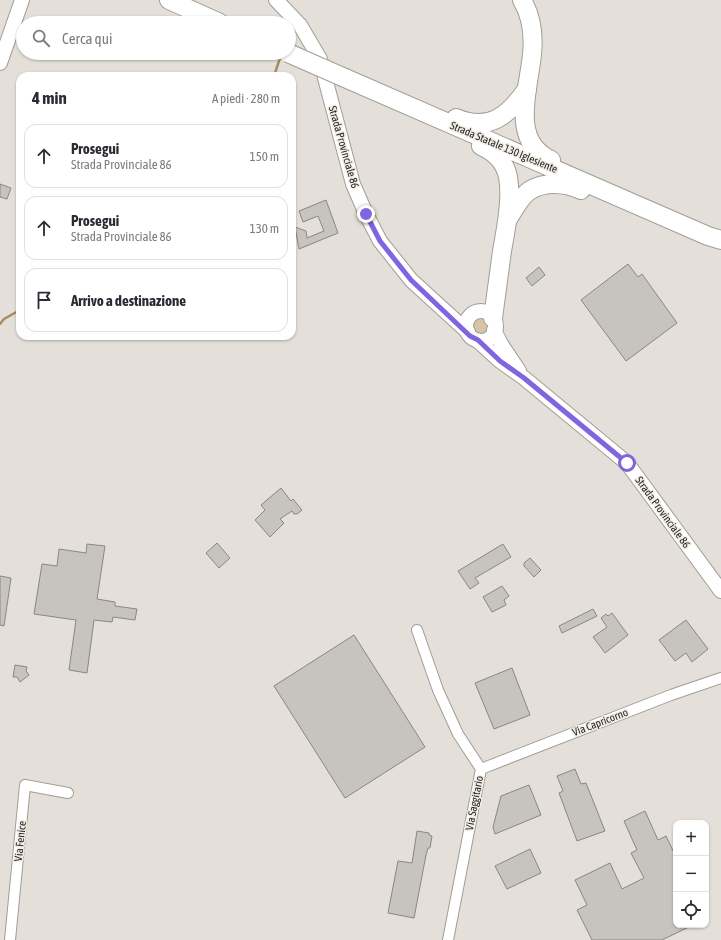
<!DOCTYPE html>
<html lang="it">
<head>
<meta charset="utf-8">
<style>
	body { margin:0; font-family:"Asap Condensed",sans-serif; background:#f7f7f7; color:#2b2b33 }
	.controls { position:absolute; right:12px; bottom:12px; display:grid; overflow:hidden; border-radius:8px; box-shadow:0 1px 3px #0004 }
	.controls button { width:36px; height:36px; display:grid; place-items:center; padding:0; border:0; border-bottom:1px solid #e1e1e2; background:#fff; color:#2b2b33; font:20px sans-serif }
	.stop { position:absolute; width:12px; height:12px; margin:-9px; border:3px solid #8164df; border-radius:50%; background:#fff }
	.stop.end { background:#8164df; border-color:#fff; box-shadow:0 1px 4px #0008 }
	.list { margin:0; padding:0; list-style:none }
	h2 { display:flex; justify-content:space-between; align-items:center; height:52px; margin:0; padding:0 16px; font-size:17px }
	h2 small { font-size:13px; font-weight:400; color:#7c7c81 }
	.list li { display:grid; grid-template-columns:26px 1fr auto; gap:12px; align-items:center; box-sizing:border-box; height:64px; margin:0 8px 8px; padding:0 8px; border:1px solid #e1e1e2; border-radius:12px }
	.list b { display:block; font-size:15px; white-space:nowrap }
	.list p { margin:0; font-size:13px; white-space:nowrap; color:#7c7c81 }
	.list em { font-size:13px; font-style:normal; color:#7c7c81 }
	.icon { flex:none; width:22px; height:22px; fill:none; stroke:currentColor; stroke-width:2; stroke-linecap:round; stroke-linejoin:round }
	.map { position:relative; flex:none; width:721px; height:940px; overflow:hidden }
	.search { position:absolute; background:#fff; box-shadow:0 1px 3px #0004; left:16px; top:16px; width:280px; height:44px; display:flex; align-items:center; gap:10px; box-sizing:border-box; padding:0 14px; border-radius:22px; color:#7c7c81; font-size:15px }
	.panel { position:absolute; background:#fff; box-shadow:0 1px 3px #0004; left:16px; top:72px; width:280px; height:268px; border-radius:12px }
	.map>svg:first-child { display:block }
</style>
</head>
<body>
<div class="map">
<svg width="721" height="940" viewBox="0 0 721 940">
	<rect width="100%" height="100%" fill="#e4e0d9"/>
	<polygon fill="#d7c4a5" points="478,314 485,315 490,319 488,334 483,337 476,336 469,326 473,317"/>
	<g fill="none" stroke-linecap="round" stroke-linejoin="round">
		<g stroke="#a78d60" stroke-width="2.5">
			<polyline points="285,23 285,17"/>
			<polyline points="274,76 281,55"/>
			<polyline points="0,324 4,319 20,310"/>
		</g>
	</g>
	<g fill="#c7c3bd" stroke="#8a8680">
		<polygon points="0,184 11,188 7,199 0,197"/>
		<polygon points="326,200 338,233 299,249 295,227 306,231 307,238 324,231 318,216 303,222 299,211"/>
		<polygon points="628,264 638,277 642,274 677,323 626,361 581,300"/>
		<polygon points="539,267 545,275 532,286 526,278"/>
		<polygon points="281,488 291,501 293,499 302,510 297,514 294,514 292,511 280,519 284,523 270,537 255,520 265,510 261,505"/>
		<polygon points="217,543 230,558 219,568 206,553"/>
		<polygon points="87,544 105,546 97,599 115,602 115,606 137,609 135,620 113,617 112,622 94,620 87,673 69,670 76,620 34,614 42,564 57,566 59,549 86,553"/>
		<polygon points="503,544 511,557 475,578 479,583 470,589 458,571"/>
		<polygon points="530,558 541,570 534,577 524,566 524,563"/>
		<polygon points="0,576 11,578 4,626 0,625"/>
		<polygon points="502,586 509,596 504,600 506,605 492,612 483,597"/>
		<polygon points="593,609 597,616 562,633 559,626"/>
		<polygon points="612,613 628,635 605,653 593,637 607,627 601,618 606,614 608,616"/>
		<polygon points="686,620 708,649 692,662 686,653 675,661 659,640"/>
		<polygon points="354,635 425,747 345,798 274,686"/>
		<polygon points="15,665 27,667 26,671 29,675 20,682 17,677 13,677"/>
		<polygon points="512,668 530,715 494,729 475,683"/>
		<polygon points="575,769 581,784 586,783 605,831 577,841 559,793 563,791 557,776"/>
		<polygon points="529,785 541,815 495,834 493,827 501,796"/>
		<polygon points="645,811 658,840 666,836 676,857 676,925 693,925 662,940 592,940 577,910 587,905 575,880 610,863 622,889 644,878 631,853 637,850 624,821"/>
		<polygon points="417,831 429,833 429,835 432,836 430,848 428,848 426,855 414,918 388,913 398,861 412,863"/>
		<polygon points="530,849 541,873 507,889 495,866"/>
	</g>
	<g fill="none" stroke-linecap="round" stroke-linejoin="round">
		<g stroke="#a19d97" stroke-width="12">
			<g id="street">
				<polyline points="417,630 438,690 458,734 481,769 448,940"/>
				<polyline points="481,769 671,695 721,678"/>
				<polyline points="10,940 25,785 68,793"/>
			</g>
		</g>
		<g stroke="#a19d97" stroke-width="16">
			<g id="secondary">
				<polyline points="276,0 300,25 320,59 353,184 366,214 380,241 411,280 468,332"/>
				<polyline points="0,63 22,0"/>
				<circle cx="481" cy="326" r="15"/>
				<polyline points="494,330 501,344 519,371"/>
				<polyline points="477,340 500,361 524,378 627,463 721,591"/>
			</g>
		</g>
		<g stroke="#a19d97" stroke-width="20">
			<g id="highway">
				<polyline points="169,0 220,23"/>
				<path d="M522 0C532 17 534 35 532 54 529 89 509 141 551 160"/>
				<polyline points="345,78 708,236 721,240"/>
				<path d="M456 118C489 132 508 116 527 89"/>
				<path d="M481 146C495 152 505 162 508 177 512 198 506 229 502 251 499 273 496 295 493 318"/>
				<path d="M508 219C514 210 520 197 529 191 545 181 565 183 581 190"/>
			</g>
		</g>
		<use href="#street" stroke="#fff" stroke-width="10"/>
		<use href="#secondary" stroke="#fff" stroke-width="14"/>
		<use href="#highway" stroke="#fff" stroke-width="18"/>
		<g stroke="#a19d97" stroke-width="20" stroke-linecap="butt">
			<polyline id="highway-bridge" points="288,53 345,78"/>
		</g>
		<use href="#highway-bridge" stroke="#fff" stroke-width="18"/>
	</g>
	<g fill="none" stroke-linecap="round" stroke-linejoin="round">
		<polyline stroke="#8164df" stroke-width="5" points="366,214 380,241 411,280 470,336 478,340 500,361 524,378 627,463"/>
	</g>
	<g text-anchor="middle" stroke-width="3" stroke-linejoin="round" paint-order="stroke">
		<g font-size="11" fill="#262422" stroke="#f1ede6">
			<text transform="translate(344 147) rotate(74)" y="4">Strada Provinciale 86</text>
			<text transform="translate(504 147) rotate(23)" y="4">Strada Statale 130 Iglesiente</text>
			<text transform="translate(663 512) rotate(54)" y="4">Strada Provinciale 86</text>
			<text transform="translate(600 722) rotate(-21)" y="4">Via Capricorno</text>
			<text transform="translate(474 803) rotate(-79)" y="4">Via Saggitario</text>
			<text transform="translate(20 841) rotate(-84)" y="4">Via Fenice</text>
		</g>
	</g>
</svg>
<div class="controls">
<button>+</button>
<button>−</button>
<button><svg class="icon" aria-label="locate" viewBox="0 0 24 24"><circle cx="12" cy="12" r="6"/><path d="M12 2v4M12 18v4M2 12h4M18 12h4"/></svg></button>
</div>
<div class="stop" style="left:627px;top:463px"></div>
<div class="stop end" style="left:366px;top:214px"></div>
<div class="search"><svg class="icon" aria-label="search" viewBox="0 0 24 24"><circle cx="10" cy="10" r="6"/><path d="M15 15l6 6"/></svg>Cerca qui</div>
<section class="panel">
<h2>4 min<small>A piedi · 280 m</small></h2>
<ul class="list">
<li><svg class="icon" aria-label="ahead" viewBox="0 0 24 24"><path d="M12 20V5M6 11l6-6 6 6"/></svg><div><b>Prosegui</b><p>Strada Provinciale 86</p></div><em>150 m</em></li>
<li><svg class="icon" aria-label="ahead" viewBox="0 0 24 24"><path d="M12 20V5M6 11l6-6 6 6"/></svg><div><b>Prosegui</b><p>Strada Provinciale 86</p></div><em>130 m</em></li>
<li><svg class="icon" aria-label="arrive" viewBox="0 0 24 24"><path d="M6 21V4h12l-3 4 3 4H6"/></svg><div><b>Arrivo a destinazione</b></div></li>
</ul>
</section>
</div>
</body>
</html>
